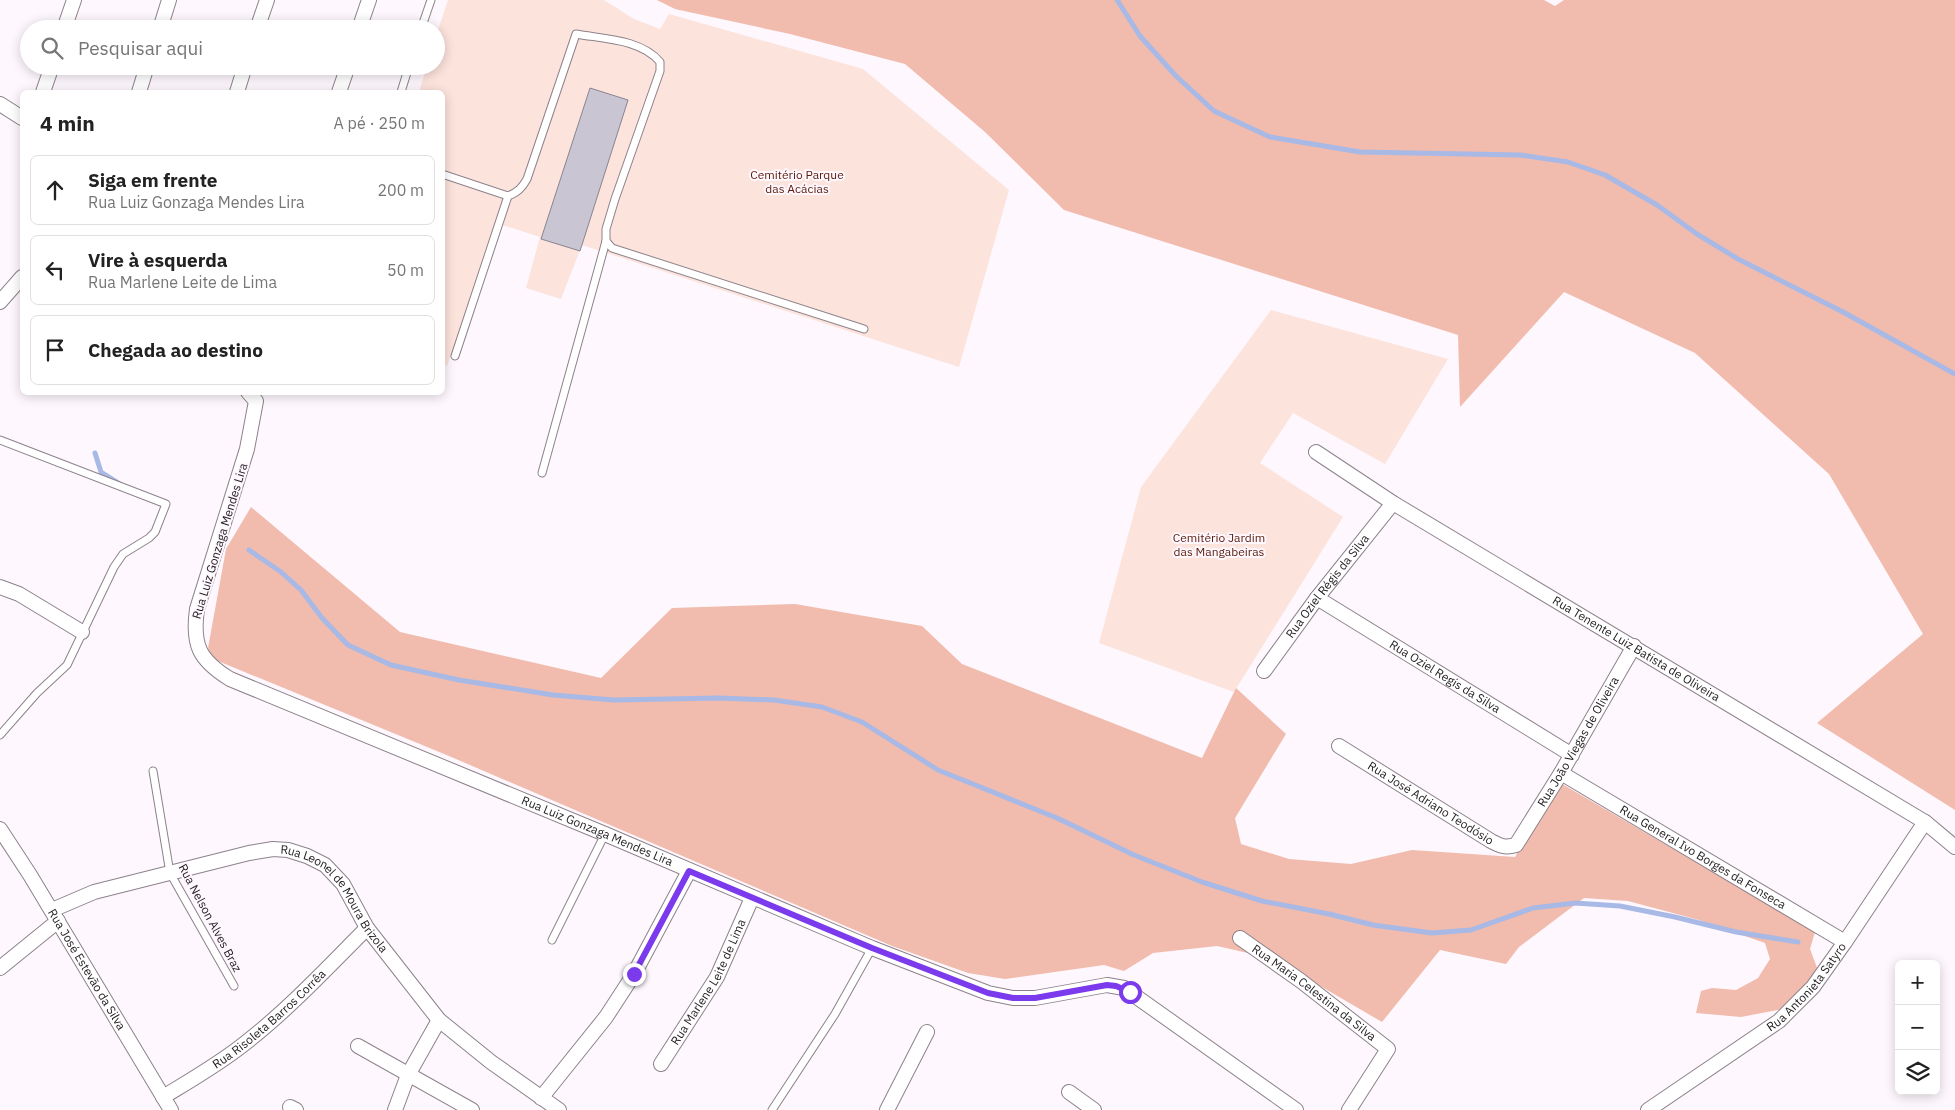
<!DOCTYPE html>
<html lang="pt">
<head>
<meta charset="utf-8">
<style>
	body { margin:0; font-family:"IBM Plex Sans",sans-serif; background:#f2f2f2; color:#222 }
	.controls { position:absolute; right:15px; bottom:15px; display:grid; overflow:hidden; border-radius:8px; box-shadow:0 2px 12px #0003 }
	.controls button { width:45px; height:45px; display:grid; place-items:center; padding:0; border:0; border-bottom:1px solid #e0e0e0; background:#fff; color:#222; font:25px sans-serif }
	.stop { position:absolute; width:15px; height:15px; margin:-11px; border:4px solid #7c3aed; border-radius:50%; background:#fff }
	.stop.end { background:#7c3aed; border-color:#fff; box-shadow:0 1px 5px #0008 }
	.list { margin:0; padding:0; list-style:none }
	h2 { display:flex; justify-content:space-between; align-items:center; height:65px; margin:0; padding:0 20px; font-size:21px }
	h2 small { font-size:16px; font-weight:400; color:#767676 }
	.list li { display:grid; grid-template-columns:32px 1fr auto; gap:15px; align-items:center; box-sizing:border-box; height:70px; margin:0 10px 10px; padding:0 10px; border:1px solid #e0e0e0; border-radius:8px }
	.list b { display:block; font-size:19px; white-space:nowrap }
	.list p { margin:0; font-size:16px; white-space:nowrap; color:#767676 }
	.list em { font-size:16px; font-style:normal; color:#767676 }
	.icon { flex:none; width:28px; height:28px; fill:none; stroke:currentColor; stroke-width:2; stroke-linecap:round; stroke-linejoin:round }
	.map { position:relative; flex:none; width:1955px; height:1110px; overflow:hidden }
	.search { position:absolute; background:#fff; box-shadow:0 2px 12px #0003; left:20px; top:20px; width:425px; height:55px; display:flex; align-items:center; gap:12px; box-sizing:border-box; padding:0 18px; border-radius:28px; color:#767676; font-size:19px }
	.panel { position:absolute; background:#fff; box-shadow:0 2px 12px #0003; left:20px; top:90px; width:425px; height:305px; border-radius:8px }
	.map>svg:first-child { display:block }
</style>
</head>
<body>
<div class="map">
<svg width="1955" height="1110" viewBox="0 0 1955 1110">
	<rect width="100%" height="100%" fill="#fef7fd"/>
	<g fill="#fce3dc">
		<polygon points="448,0 604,0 634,19 660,29 669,14 863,69 1009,190 959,367 582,245 561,299 526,288 540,237 499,224 447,366 443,365 442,92 419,92 427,66 436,66 436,36"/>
		<polygon points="1271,310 1448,359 1385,464 1293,413 1260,463 1343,517 1234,692 1099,643 1141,487"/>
	</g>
	<g fill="#f1bbad">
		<polygon points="657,0 1544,0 1555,6 1564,0 1955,0 1955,810 1817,723 1923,634 1829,474 1695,353 1564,292 1460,407 1458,335 1064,210 985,132 905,64 790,34 675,9"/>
		<polygon points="251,507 400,632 601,678 672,608 795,604 922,626 962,664 1202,758 1236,688 1286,734 1235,818 1241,844 1289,859 1351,864 1412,850 1515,857 1557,781 1815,932 1810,949 1819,973 1788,1008 1741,1017 1696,1013 1701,991 1712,988 1736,990 1758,978 1770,959 1765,943 1699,920 1628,901 1584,898 1519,947 1506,964 1440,950 1382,1022 1274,959 1217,946 1153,953 1124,971 1104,965 1005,979 968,973 892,946 449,756 213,659 208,648 226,549"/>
	</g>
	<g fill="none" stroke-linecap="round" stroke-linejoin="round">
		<g stroke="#a8b9e6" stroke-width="5">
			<polyline points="1117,0 1140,36 1176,76 1214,111 1270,137 1360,152 1520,155 1568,162 1605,175 1657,205 1697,234 1738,259 1843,312 1955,374"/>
			<polyline points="95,453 101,472 120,484"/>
			<polyline points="249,550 281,572 301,590 322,618 348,645 391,665 459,680 553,695 614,700 719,698 774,700 822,707 862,722 938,770 1057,818 1134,855 1202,882 1262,901 1329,914 1373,925 1432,933 1471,930 1533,908 1575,903 1620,906 1675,917 1736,932 1798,942"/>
		</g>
	</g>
	<polygon fill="#c9c5d2" stroke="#888490" points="590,88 628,100 580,251 541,239"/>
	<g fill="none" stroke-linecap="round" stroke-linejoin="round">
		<g stroke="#8d828b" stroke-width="9">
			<g id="lane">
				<polyline points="421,29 431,0"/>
				<polyline points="401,92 409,66"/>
				<path d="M442 174 508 196C518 192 522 188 527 179L576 34C603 39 641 39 660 62V71L615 199 606 229V241L612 248 864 329"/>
				<polyline points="455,356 508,196"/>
				<polyline points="0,440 166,504 155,532 149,538 123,554 114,567 67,665 37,693 0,735"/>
				<polyline points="542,473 606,241"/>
				<polyline points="153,771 170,873 234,986"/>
				<polyline points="552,940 605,834"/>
				<polyline points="772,1110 835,1014 872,948"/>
			</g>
		</g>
		<g stroke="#8d828b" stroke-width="16">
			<g id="street">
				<polyline points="64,29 74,0"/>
				<polyline points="160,29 169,0"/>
				<polyline points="257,29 267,0"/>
				<polyline points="359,29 369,0"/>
				<polyline points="43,92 52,66"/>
				<polyline points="139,92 147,66"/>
				<polyline points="237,92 245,66"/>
				<polyline points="339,92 348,66"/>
				<polyline points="0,104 22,118"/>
				<polyline points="0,302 22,277"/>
				<path id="s1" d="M248 392 256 401 247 449 197 609C192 645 199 660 230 679L605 834 872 948 988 993 1013 998H1035L1107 985 1124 988 1296 1110"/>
				<path id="s2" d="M1316 452 1393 503 1925 822 1955 847"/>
				<polyline points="0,587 19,594 82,632"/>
				<path id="s3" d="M1317 598 1572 755"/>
				<path id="s4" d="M1264 671 1317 598 1393 503"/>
				<path id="s5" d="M1339 746 1491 841C1500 846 1505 848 1516 845L1561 773 1634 646"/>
				<path id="s6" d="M1561 773 1845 942"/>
				<path id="s7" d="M0 829 30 875 171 1110"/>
				<path id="s8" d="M52 910 94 892 249 853 273 849 288 850 307 856 325 865 343 884 367 928 439 1020 491 1062 559 1110"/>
				<path id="s9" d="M1240 938 1301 981 1388 1049 1349 1110"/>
				<polyline points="0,968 58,921"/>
				<polyline points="358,1046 472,1110"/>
				<path id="s10" d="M661 1064 717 977 752 898"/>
				<polyline points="1069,1092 1094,1110"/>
				<path id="s11" d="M163 1097C191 1080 219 1064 244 1044 288 1010 327 968 367 928"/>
				<polyline points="541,1098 606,1017 634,974 689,871"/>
				<polyline points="290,1107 296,1110"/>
				<polyline points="395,1110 408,1075 439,1020"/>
				<polyline points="887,1110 927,1032"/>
				<path id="s12" d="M1648 1110 1779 1021 1813 987 1845 942 1925 822"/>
			</g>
		</g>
		<use href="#lane" stroke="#fff" stroke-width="7"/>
		<use href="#street" stroke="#fff" stroke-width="14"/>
	</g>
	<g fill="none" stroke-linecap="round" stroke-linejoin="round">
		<polyline stroke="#7c3aed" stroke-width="6" points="634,974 689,871 872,948 988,993 1013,998 1035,998 1107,985 1116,986 1130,992"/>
	</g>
	<g text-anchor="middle" stroke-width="4" stroke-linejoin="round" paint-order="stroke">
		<g font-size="12" fill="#581a09" stroke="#fef7fd">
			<text x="797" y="179">Cemitério Parque<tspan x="797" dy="14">das Acácias</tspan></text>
			<text x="1219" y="542">Cemitério Jardim<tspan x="1219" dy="14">das Mangabeiras</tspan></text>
		</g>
		<g font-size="12" fill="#1f1b1e" stroke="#fef7fd">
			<text transform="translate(220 541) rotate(-73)" y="4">Rua Luiz Gonzaga Mendes Lira</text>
			<text dy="4" stroke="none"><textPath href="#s4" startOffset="106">Rua Oziel Régis da Silva</textPath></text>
			<text dy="4" stroke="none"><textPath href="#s2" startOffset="376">Rua Tenente Luiz Batista de Oliveira</textPath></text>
			<text dy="4" stroke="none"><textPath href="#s3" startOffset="150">Rua Oziel Regis da Silva</textPath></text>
			<text dy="4" stroke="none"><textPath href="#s5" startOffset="326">Rua João Viegas de Oliveira</textPath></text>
			<text dy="4" stroke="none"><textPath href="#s5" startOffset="108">Rua José Adriano Teodósio</textPath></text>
			<text dy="4" stroke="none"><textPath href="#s1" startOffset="710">Rua Luiz Gonzaga Mendes Lira</textPath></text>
			<text dy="4" stroke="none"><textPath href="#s6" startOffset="165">Rua General Ivo Borges da Fonseca</textPath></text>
			<text dy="4" stroke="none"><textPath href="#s8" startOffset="314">Rua Leonel de Moura Brizola</textPath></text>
			<text transform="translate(210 918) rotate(62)" y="4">Rua Nelson Alves Braz</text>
			<text dy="4" stroke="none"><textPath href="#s7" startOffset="165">Rua José Estevão da Silva</textPath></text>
			<text dy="4" stroke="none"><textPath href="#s10" startOffset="95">Rua Marlene Leite de Lima</textPath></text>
			<text dy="4" stroke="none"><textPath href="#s12" startOffset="202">Rua Antonieta Satyro</textPath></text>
			<text dy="4" stroke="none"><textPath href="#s9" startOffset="92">Rua Maria Celestina da Silva</textPath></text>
			<text dy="4" stroke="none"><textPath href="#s11" startOffset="132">Rua Risoleta Barros Corrêa</textPath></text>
		</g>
	</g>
</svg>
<div class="controls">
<button>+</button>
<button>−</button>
<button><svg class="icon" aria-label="layers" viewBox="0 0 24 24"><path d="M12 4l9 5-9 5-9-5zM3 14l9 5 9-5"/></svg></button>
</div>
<div class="stop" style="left:1130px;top:992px"></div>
<div class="stop end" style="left:634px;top:974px"></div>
<div class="search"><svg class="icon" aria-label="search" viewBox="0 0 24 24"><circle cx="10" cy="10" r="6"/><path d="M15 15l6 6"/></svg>Pesquisar aqui</div>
<section class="panel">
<h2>4 min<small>A pé · 250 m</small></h2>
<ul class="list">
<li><svg class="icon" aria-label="ahead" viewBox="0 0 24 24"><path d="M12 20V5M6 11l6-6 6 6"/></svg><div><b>Siga em frente</b><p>Rua Luiz Gonzaga Mendes Lira</p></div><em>200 m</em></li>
<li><svg class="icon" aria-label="left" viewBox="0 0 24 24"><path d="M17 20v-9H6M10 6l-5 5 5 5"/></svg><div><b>Vire à esquerda</b><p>Rua Marlene Leite de Lima</p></div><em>50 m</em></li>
<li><svg class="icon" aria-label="arrive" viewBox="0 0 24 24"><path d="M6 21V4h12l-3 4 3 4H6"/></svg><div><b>Chegada ao destino</b></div></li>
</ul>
</section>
</div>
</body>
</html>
